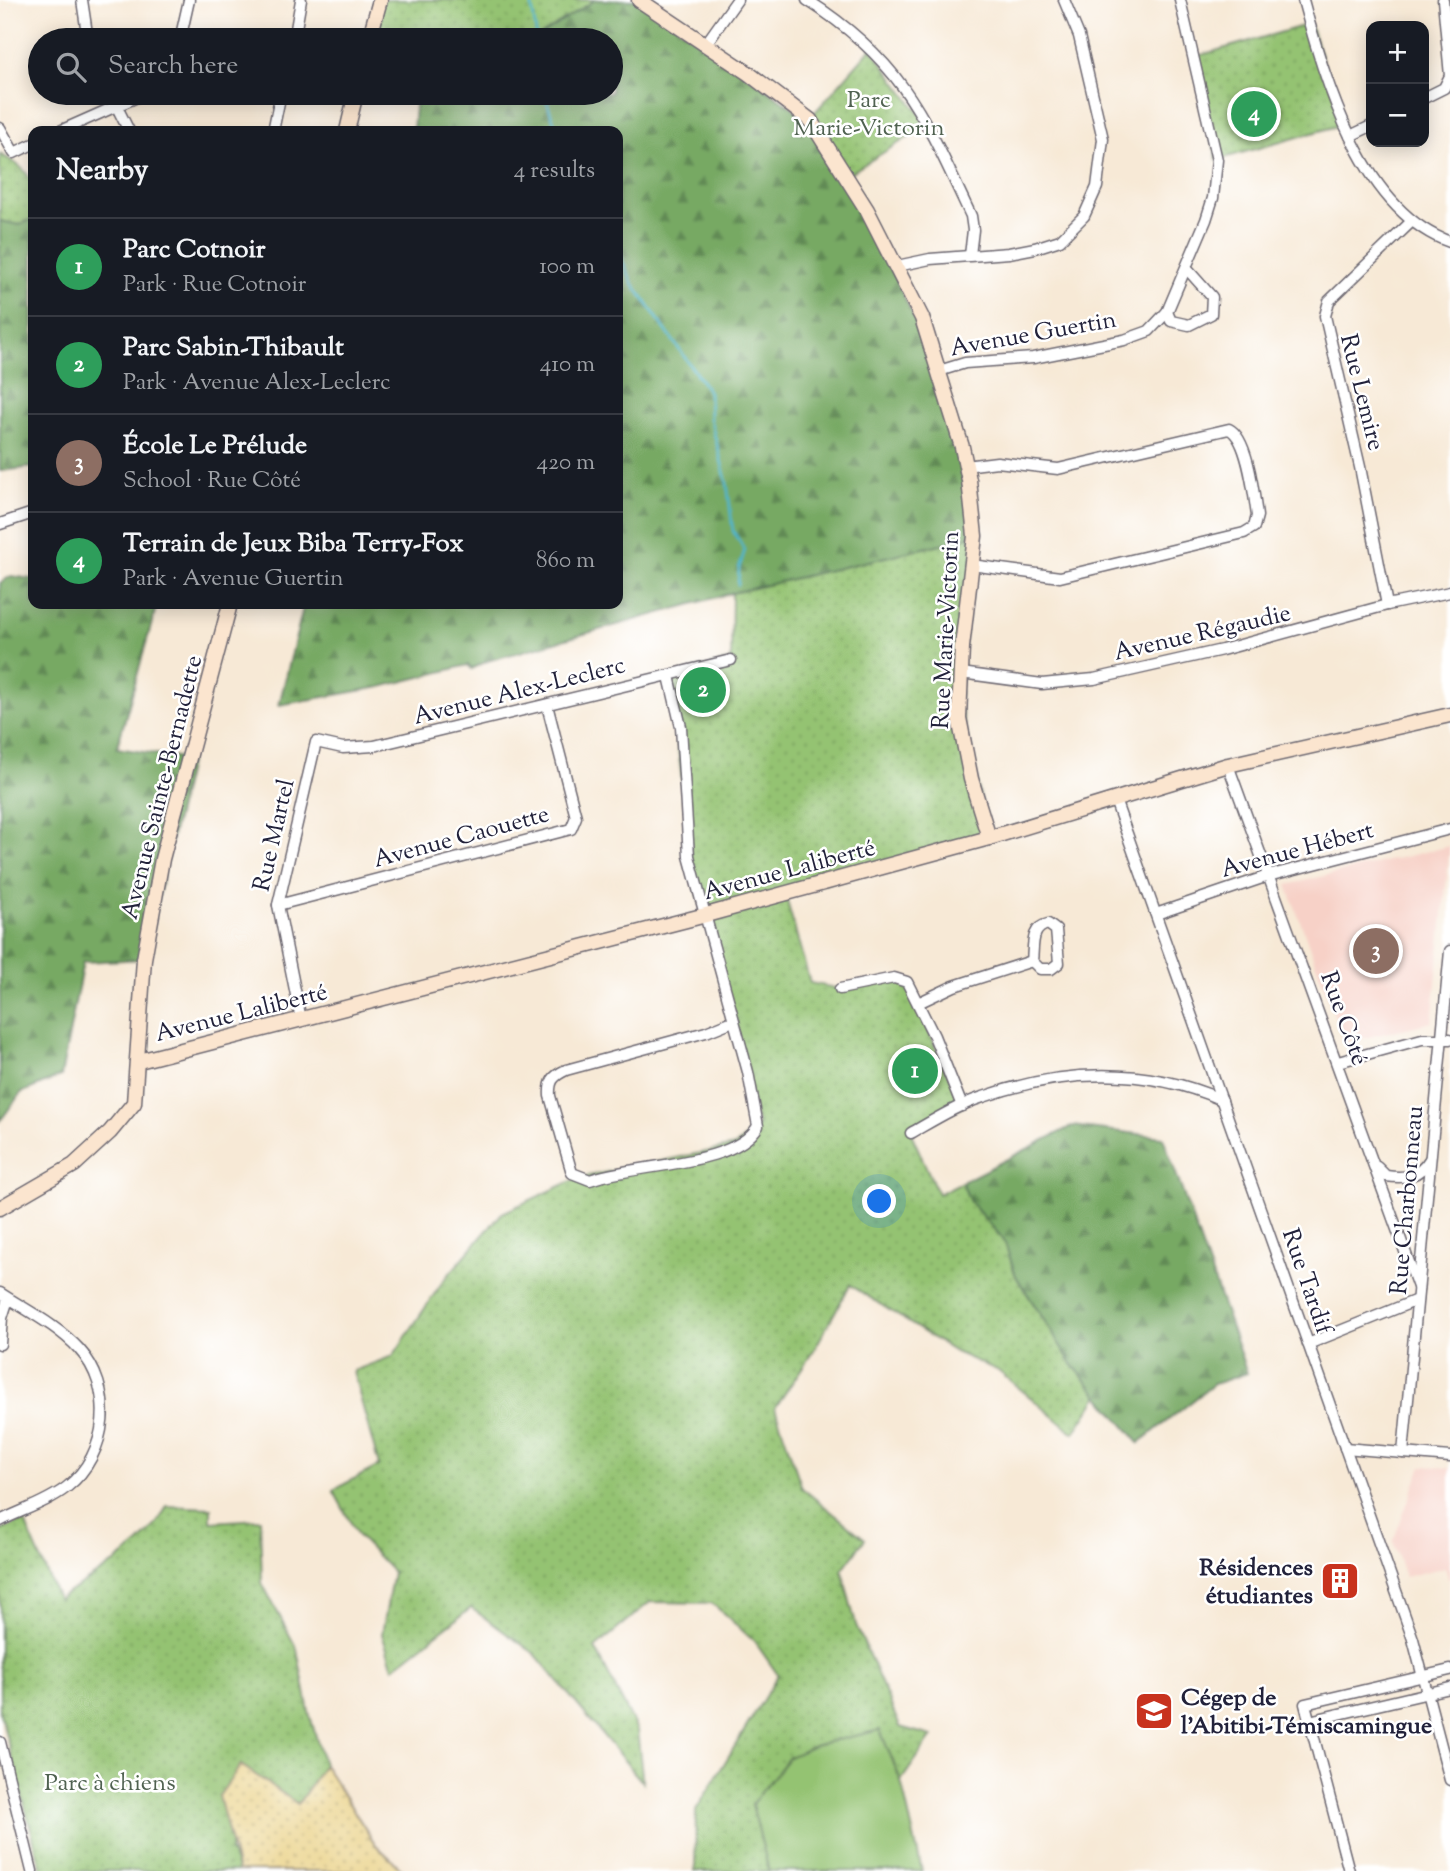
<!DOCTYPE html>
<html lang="en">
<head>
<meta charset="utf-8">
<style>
	body { margin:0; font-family:"Sorts Mill Goudy",serif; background:#20242c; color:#f1f3f6 }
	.controls { position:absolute; right:21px; top:21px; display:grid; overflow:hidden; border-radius:14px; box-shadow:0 4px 18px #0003 }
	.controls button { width:63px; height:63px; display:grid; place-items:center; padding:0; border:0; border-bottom:2px solid #363941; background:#171b24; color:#f1f3f6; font:35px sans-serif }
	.you { position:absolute; left:880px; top:1202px; width:24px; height:24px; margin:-18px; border:5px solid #fff; border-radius:50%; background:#1a73e8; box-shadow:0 0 0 10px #1a73e833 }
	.badge { display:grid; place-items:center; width:46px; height:46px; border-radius:50%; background:#c8321e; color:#fff; font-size:23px; font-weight:700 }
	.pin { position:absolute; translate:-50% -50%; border:4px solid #fff; box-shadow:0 2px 7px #0006 }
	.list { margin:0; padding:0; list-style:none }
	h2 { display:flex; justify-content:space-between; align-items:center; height:91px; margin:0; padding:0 28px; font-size:30px }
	h2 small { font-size:23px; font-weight:400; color:#9ea1a6 }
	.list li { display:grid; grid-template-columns:46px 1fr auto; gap:21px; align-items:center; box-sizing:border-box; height:98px; padding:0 28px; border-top:2px solid #363941 }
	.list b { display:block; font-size:26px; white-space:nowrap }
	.list p { margin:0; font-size:23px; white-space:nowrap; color:#9ea1a6 }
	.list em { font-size:23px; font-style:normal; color:#9ea1a6 }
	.icon { flex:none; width:38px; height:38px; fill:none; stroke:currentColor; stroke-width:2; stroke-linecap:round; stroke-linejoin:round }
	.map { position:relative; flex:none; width:1450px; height:1871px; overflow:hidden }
	.search { position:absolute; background:#171b24; box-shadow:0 4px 18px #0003; left:28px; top:28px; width:595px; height:77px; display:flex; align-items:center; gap:18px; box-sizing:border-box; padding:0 24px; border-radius:38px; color:#9ea1a6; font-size:26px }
	.panel { position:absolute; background:#171b24; box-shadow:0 4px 18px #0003; left:28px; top:126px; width:595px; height:483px; border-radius:14px }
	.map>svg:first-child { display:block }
</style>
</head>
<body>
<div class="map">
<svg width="1450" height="1871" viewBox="0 0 1450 1871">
	<defs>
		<pattern id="grass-dots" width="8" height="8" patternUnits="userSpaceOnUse" patternTransform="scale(1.75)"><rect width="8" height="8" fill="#94c372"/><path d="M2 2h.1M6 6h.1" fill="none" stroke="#7fa764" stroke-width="1.8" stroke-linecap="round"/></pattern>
		<pattern id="forest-firs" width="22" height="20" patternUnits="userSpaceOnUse" patternTransform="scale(1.75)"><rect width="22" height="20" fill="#77a964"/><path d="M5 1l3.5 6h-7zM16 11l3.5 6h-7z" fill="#618954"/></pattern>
		<pattern id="sand-dots" width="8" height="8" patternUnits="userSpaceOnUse" patternTransform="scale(1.75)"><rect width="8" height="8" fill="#eeda9e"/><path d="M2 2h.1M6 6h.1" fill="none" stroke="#ccbb89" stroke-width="1.8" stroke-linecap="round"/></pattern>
	</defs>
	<rect width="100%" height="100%" fill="#fff"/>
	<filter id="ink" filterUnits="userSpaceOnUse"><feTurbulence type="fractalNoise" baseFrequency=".0143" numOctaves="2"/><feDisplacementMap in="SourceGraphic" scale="14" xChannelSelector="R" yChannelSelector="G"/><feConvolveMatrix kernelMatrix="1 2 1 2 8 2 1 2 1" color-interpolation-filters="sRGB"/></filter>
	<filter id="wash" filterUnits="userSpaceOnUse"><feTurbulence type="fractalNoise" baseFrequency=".00686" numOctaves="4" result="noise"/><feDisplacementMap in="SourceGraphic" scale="28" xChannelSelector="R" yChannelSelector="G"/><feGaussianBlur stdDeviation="1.57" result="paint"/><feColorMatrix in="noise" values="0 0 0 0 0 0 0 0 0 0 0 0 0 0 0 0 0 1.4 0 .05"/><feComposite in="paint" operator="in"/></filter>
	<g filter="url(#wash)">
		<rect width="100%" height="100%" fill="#f7e9d6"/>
		<g fill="#f7d1c7">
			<polygon points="1450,846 1432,1022 1347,1042 1342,1036 1287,885"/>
			<polygon points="1422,1466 1450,1468 1450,1584 1445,1567 1405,1577 1393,1541"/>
		</g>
		<g fill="url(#grass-dots)" stroke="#5b7256" stroke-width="2">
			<polygon points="380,0 595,0 534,40 369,40"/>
			<polygon points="1310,24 1344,124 1217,160 1194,57"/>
			<polygon points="871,48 928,125 847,175 809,119"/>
			<path d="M0 154C35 173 33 180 33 219L19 225 0 221Z"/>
			<polygon points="975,536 959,699 989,838 785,894 810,983 840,989 894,978 907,982 962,1106 911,1133 938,1194 962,1182 970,1202 1004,1240 1016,1276 1072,1364 1099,1395 1074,1433 997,1370 955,1352 850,1285 814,1350 775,1408 802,1488 865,1539 842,1570 856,1625 900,1727 932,1736 901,1781 879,1730 752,1804 769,1871 695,1871 696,1810 778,1675 755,1642 712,1603 650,1602 595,1648 637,1730 643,1783 535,1654 471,1608 393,1668 382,1634 393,1572 358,1536 333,1490 379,1466 353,1371 393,1356 443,1281 502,1213 578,1178 735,1146 758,1126 694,877 669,676 731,660 732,593"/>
			<path d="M167 1506 211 1508V1522L260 1519 262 1583 297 1649 309 1712 324 1765 298 1804 241 1765 230 1851 238 1871H42L0 1713V1531L24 1520 58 1599C96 1574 147 1549 167 1506Z"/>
		</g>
		<g fill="url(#forest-firs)" stroke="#4c6650" stroke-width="2">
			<polygon points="595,0 639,0 810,120 847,175 939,371 975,536 732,593 487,661 472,669 468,665 381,687 279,705 304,604 618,604 618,131 413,131 416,93 611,93 611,40 534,40"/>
			<polygon points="33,219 33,467 0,471 0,221 19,225"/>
			<polygon points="11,576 33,579 33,604 157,604 117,748 190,759 144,959 83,962 61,1076 21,1093 0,1121 0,583"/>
			<polygon points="1072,1126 1163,1137 1247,1373 1214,1384 1139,1443 1072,1364 1016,1276 1004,1240 970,1202 962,1182"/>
		</g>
		<polygon fill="url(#sand-dots)" stroke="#887e6c" stroke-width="2" points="241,1765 298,1804 324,1765 376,1845 404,1871 238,1871 219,1796"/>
		<polygon fill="#94c372" stroke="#5b7256" stroke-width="2" points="880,1730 901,1781 922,1871 769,1871 752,1804 789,1757 816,1745"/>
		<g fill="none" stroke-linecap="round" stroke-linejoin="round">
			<g stroke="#4eb5cd" stroke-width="2.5">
				<polyline points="531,0 537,40"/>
				<polyline points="544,93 557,131"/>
				<polyline points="618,251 632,282 709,392 710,418 727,483 733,531 745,550 739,568 738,585"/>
			</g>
		</g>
	</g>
	<g filter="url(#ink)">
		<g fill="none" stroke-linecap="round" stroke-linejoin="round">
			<g stroke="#6d6871" stroke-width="13">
				<g id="street">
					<polyline points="82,0 88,40"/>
					<path d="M807 0C903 61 925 118 971 216L973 230 970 255"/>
					<path d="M1303 0C1325 81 1362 211 1450 242"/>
					<polyline points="180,40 189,0"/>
					<polyline points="294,40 301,0"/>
					<polyline points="705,45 737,0"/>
					<polyline points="110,93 129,131"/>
					<polyline points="1424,98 1444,88 1450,76 1443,0"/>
					<polyline points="0,128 14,153 33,144"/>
					<polyline points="60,131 146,93"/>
					<polyline points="273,131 281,93"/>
					<polyline points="1350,136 1371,126"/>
					<polyline points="897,266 930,259 1009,253 1035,248 1060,240 1084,216 1097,187 1103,139 1079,36 1064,0"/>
					<polyline points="1167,312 1171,321 1189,325 1211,314 1212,297 1187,269"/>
					<polyline points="939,371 965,363 1033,358 1124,340 1149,331 1167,312 1206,220 1213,198 1217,160 1180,0"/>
					<path d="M965 466 997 462 1058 469 1229 429C1248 438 1254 495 1257 516L1254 527 1244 533 1060 577 971 565"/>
					<polyline points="0,524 33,513"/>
					<polyline points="1387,605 1360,467 1325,316 1329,301 1411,222"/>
					<polyline points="961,673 1042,684 1094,679 1222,650 1387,605 1450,592"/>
					<path d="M669 676 681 727 689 856 748 1072 758 1126C735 1167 632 1164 590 1180L572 1173 550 1096C549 1081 553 1076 566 1070L706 1032 733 1021"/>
					<polyline points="1228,765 1418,1287"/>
					<polyline points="1115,800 1413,1639 1450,1780"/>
					<polyline points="278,905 571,829 576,817 547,705"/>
					<polyline points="1156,914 1268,876 1450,829"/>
					<path d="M1048 924 1056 930 1059 963 1051 969H1040L1032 961C1034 946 1030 928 1048 924Z"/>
					<polyline points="840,989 894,978 907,982 934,1036 962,1106"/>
					<polyline points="918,1003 954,986 1032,961"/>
					<polyline points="301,1020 278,905 316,742 343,748 374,746 731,660"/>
					<polyline points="1338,1062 1422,1039 1450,1039"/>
					<path d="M911 1133C934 1120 958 1105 983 1097 1061 1069 1146 1066 1222 1100"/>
					<path d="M1377 1167 1386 1176C1405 1179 1419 1177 1430 1159"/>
					<path d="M0 1293C26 1310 58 1326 79 1349 115 1388 109 1454 67 1487 48 1502 22 1510 0 1521"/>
					<polyline points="0,1344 2,1318 8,1299"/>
					<polyline points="1308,1344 1417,1300"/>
					<polyline points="1345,1448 1450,1457"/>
					<polyline points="1403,1453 1450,951"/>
					<polyline points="1309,1721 1450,1688"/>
					<polyline points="0,1742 32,1871"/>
					<polyline points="1349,1871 1305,1704 1450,1670"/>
				</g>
			</g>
			<g stroke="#6d6871" stroke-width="17">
				<g id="secondary">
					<polyline points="639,0 748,73 810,120 867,210 922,318 962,447 969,480 975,536 962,647 959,718 971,779 989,838"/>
					<polyline points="369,40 380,0"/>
					<polyline points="347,131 356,93"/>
					<polyline points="139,1061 706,915 989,838 1228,765 1450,715"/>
					<polyline points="0,1208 74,1165 110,1132 134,1103 144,959 162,859 230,604"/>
				</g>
			</g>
			<use href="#street" stroke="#fff" stroke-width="10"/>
			<use href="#secondary" stroke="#fbe5cf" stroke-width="14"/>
		</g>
	</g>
	<defs>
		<g id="building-square" transform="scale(2.0125)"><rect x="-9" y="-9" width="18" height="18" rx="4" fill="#c8321e" stroke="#fff"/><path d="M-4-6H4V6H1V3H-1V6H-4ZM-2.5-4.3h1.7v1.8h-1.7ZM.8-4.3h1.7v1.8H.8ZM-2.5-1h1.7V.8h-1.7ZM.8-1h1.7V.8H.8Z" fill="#fff"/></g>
		<g id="school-square" transform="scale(2.0125)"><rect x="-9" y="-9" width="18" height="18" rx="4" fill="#c8321e" stroke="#fff"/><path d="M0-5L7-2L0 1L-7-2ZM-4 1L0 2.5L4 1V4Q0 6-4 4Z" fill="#fff"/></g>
	</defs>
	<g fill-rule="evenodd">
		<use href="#building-square" x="1340" y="1581"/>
		<use href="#school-square" x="1154" y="1711"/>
	</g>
	<g text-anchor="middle" stroke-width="5" stroke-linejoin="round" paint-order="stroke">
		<g font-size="24" fill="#506251" stroke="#fff">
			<text x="869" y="107">Parc<tspan x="869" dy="28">Marie-Victorin</tspan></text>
			<text x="110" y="1790">Parc à chiens</text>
		</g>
		<g font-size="24" fill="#22223b" stroke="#fff">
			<text transform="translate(1033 333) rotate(-10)" y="8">Avenue Guertin</text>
			<text transform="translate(1363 392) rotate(76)" y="8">Rue Lemire</text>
			<text transform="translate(945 630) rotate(-87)" y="8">Rue Marie-Victorin</text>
			<text transform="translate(1202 632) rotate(-13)" y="8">Avenue Régaudie</text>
			<text transform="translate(519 690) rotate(-14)" y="8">Avenue Alex-Leclerc</text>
			<text transform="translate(161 787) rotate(-76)" y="8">Avenue Sainte-Bernadette</text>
			<text transform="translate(273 835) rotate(-77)" y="8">Rue Martel</text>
			<text transform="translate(461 836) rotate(-15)" y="8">Avenue Caouette</text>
			<text transform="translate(1297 849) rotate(-15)" y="8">Avenue Hébert</text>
			<text transform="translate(789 869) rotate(-15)" y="8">Avenue Laliberté</text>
			<text transform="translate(241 1012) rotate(-14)" y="8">Avenue Laliberté</text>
			<text transform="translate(1345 1018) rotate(70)" y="8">Rue Côté</text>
			<text transform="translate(1406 1200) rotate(-85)" y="8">Rue Charbonneau</text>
			<text transform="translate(1308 1281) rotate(71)" y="8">Rue Tardif</text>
		</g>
		<g font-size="24" font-weight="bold" fill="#22223b" stroke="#fff" text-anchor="end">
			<text x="1313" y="1575">Résidences<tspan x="1313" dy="28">étudiantes</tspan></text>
			<text x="1181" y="1705" text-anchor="start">Cégep de<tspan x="1181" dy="28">l'Abitibi-Témiscamingue</tspan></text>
		</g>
	</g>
</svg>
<div class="controls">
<button>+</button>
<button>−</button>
</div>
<div class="you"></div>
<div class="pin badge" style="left:915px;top:1071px;background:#2e9e5b">1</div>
<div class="pin badge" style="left:703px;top:690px;background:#2e9e5b">2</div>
<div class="pin badge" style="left:1376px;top:951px;background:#8d6e63">3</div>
<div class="pin badge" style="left:1254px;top:114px;background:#2e9e5b">4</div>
<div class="search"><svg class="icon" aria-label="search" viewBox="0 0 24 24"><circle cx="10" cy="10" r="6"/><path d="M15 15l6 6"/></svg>Search here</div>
<section class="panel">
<h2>Nearby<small>4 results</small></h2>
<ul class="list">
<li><span class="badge" style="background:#2e9e5b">1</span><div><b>Parc Cotnoir</b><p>Park · Rue Cotnoir</p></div><em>100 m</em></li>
<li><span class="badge" style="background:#2e9e5b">2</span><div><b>Parc Sabin-Thibault</b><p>Park · Avenue Alex-Leclerc</p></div><em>410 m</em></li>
<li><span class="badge" style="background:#8d6e63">3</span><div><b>École Le Prélude</b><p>School · Rue Côté</p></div><em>420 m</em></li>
<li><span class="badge" style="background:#2e9e5b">4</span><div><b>Terrain de Jeux Biba Terry-Fox</b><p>Park · Avenue Guertin</p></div><em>860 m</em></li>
</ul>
</section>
</div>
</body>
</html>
